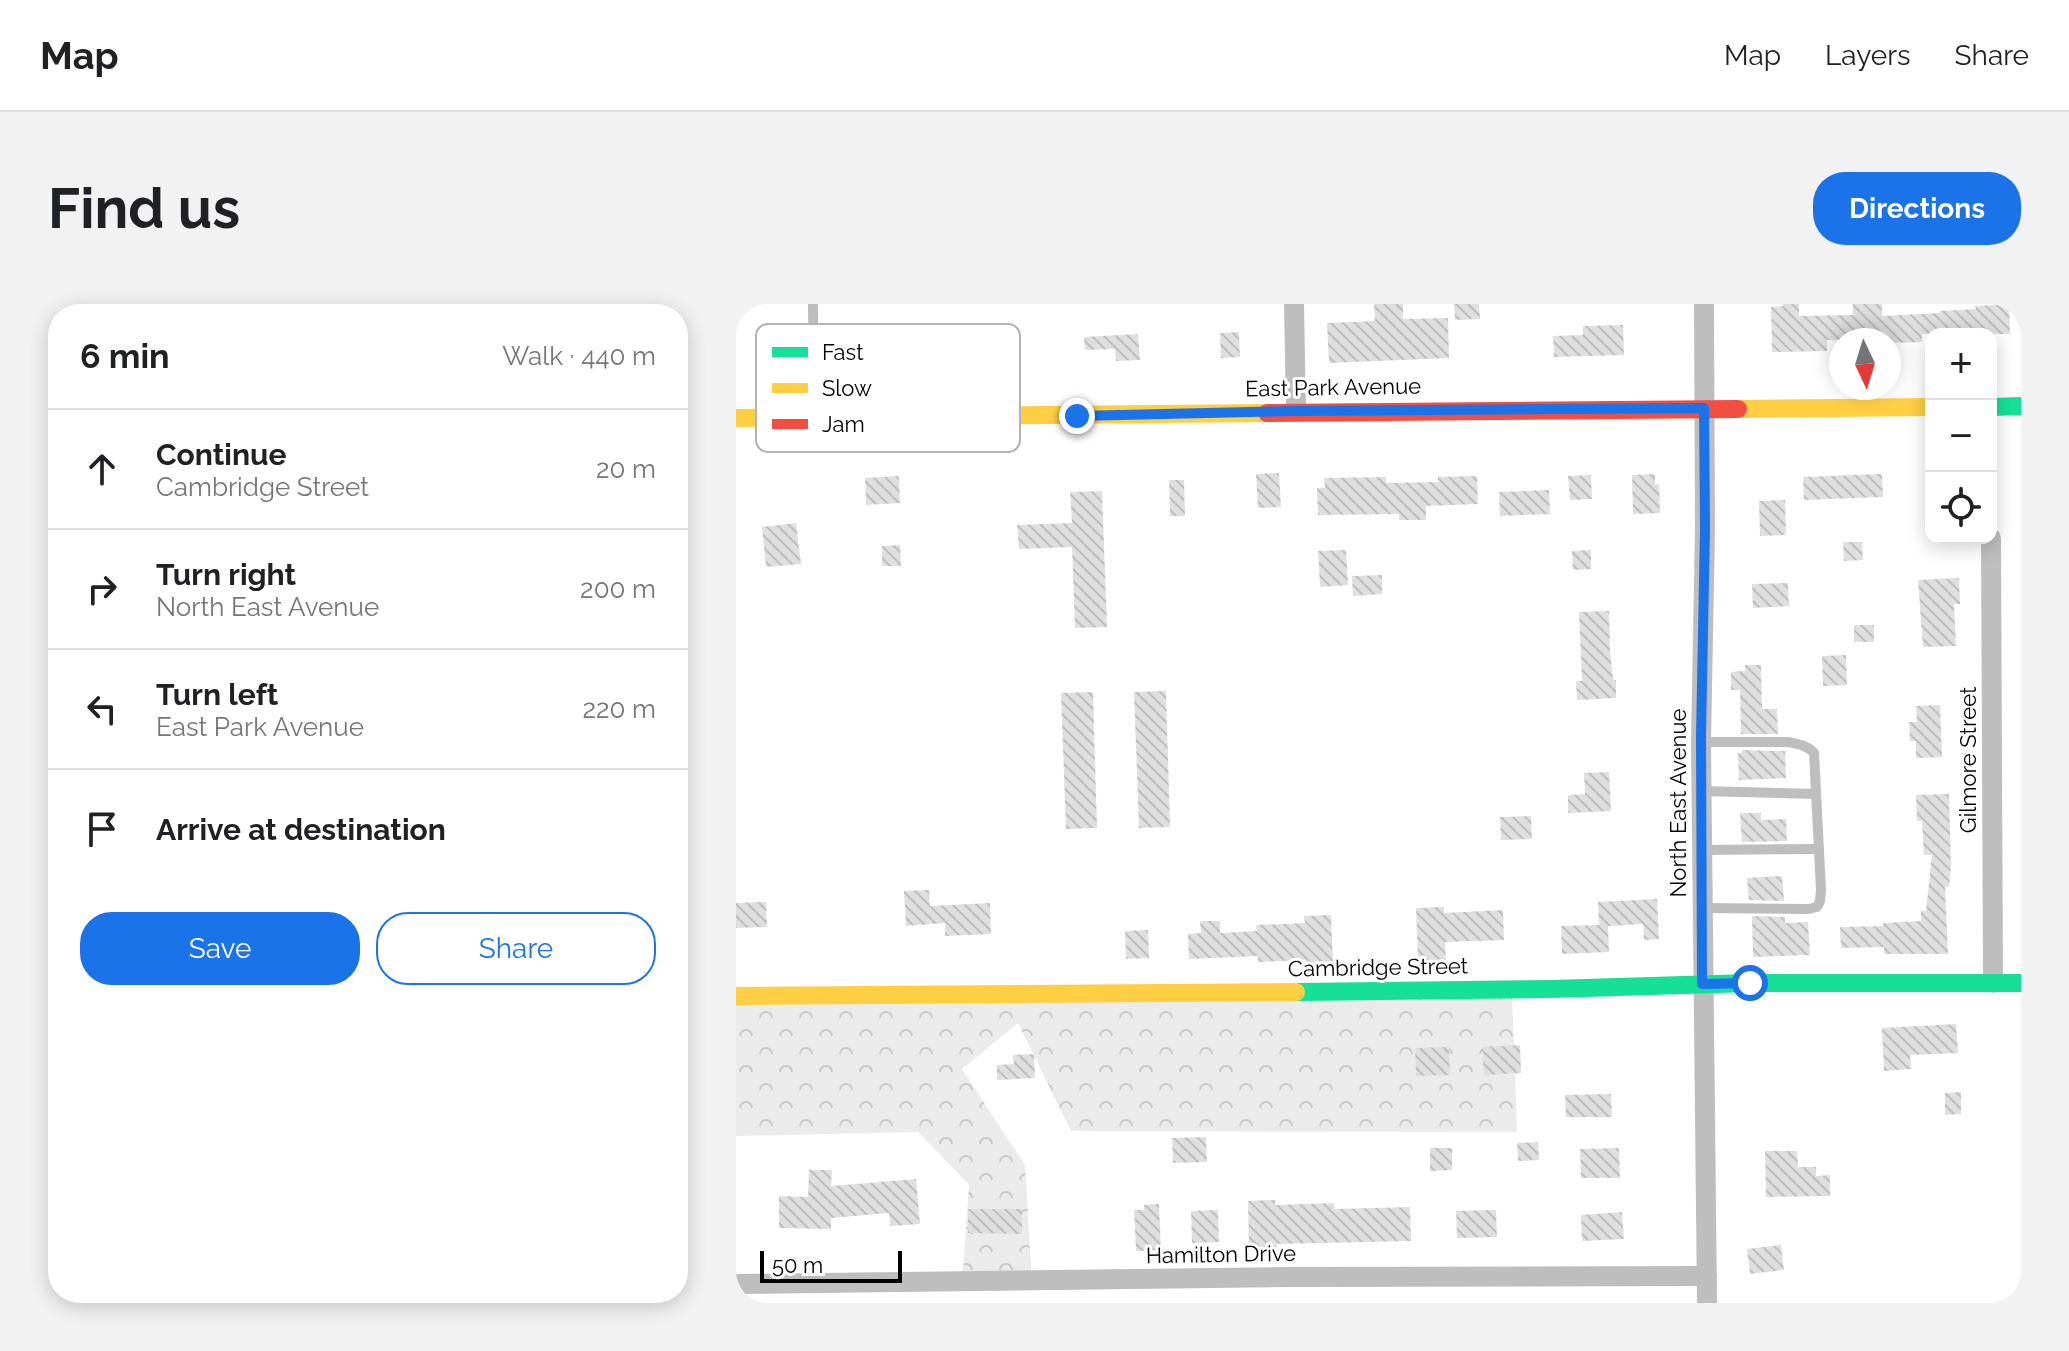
<!DOCTYPE html>
<html lang="en">
<head>
<meta charset="utf-8">
<style>
	body { margin:0; font-family:Raleway,sans-serif; background:#f2f2f2; color:#202124 }
	.controls { position:absolute; right:24px; top:24px; display:grid; overflow:hidden; border-radius:16px; box-shadow:0 4px 20px #0003 }
	.controls button { width:72px; height:72px; display:grid; place-items:center; padding:0; border:0; border-bottom:2px solid #e0e0e0; background:#fff; color:#202124; font:40px sans-serif }
	.compass { position:absolute; left:1093px; top:24px; width:72px; height:72px; border-radius:50%; background:#fff; box-shadow:0 4px 20px #0003; rotate:176deg }
	.scale { position:absolute; left:24px; bottom:20px; width:142px; box-sizing:border-box; padding-left:8px; border:4px solid #000; border-top:0; font-size:22px; line-height:28px; white-space:nowrap; color:#000; -webkit-text-stroke:6px #fff; paint-order:stroke }
	.stop { position:absolute; width:24px; height:24px; margin:-18px; border:6px solid #1a73e8; border-radius:50%; background:#fff }
	.stop.end { background:#1a73e8; border-color:#fff; box-shadow:0 2px 8px #0008 }
	.list { margin:0; padding:0; list-style:none }
	h2 { display:flex; justify-content:space-between; align-items:center; height:104px; margin:0; padding:0 32px; font-size:34px }
	h2 small { font-size:26px; font-weight:400; color:#757577 }
	.list li { display:grid; grid-template-columns:52px 1fr auto; gap:24px; align-items:center; box-sizing:border-box; height:120px; padding:0 32px; border-top:2px solid #e0e0e0 }
	.list b { display:block; font-size:30px; white-space:nowrap }
	.list p { margin:0; font-size:26px; white-space:nowrap; color:#757577 }
	.list em { font-size:26px; font-style:normal; color:#757577 }
	.actions { display:flex; gap:16px; padding:24px 32px }
	.actions a { flex:1; padding:18px 0; border:2px solid #1a73e8; border-radius:32px; text-align:center; font-size:28px; color:#1a73e8 }
	.actions .main { background:#1a73e8; color:#fff }
	.icon { flex:none; width:44px; height:44px; fill:none; stroke:currentColor; stroke-width:2; stroke-linecap:round; stroke-linejoin:round }
	.map { position:relative; flex:none; width:1285px; height:999px; overflow:hidden; border-radius:32px }
	header { display:flex; align-items:center; gap:48px; box-sizing:border-box; height:112px; padding:0 40px; background:#fff; border-bottom:2px solid #e0e0e0 }
	header strong { font-size:38px }
	nav { display:flex; gap:44px; margin-inline-start:auto; font-size:28px }
	.intro { display:flex; align-items:center; justify-content:space-between; box-sizing:border-box; height:192px; padding:0 48px }
	h1 { margin:0; font-size:56px }
	.button { padding:20px 36px; border-radius:32px; background:#1a73e8; color:#fff; font-size:28px; font-weight:700 }
	main { display:flex; gap:48px; padding:0 48px }
	aside { flex:1; background:#fff; border-radius:32px; box-shadow:0 4px 20px #0003 }
	.map>svg:first-child { display:block }
</style>
</head>
<body>
<header>
<strong>Map</strong>
<nav><a>Map</a><a>Layers</a><a>Share</a></nav>
</header>
<div class="intro"><h1>Find us</h1><a class="button">Directions</a></div>
<main>
<aside>
<h2>6 min<small>Walk · 440 m</small></h2>
<ul class="list">
<li><svg class="icon" aria-label="ahead" viewBox="0 0 24 24"><path d="M12 20V5M6 11l6-6 6 6"/></svg><div><b>Continue</b><p>Cambridge Street</p></div><em>20 m</em></li>
<li><svg class="icon" aria-label="right" viewBox="0 0 24 24"><path d="M7 20v-9h11M14 6l5 5-5 5"/></svg><div><b>Turn right</b><p>North East Avenue</p></div><em>200 m</em></li>
<li><svg class="icon" aria-label="left" viewBox="0 0 24 24"><path d="M17 20v-9H6M10 6l-5 5 5 5"/></svg><div><b>Turn left</b><p>East Park Avenue</p></div><em>220 m</em></li>
<li><svg class="icon" aria-label="arrive" viewBox="0 0 24 24"><path d="M6 21V4h12l-3 4 3 4H6"/></svg><div><b>Arrive at destination</b></div></li>
</ul>
<div class="actions"><a class="main">Save</a><a>Share</a></div>
</aside>
<div class="map">
<svg width="1285" height="999" viewBox="0 0 1285 999">
	<defs>
		<pattern id="forest-crowns" width="20" height="18" patternUnits="userSpaceOnUse" patternTransform="scale(2)"><rect width="20" height="18" fill="#ebebeb"/><path d="M2 6a3 3 0 1 1 6 0M12 15a3 3 0 1 1 6 0" fill="none" stroke="#c8c8c8"/></pattern>
		<pattern id="building-back-hatch" width="6" height="6" patternUnits="userSpaceOnUse" patternTransform="scale(2)"><rect width="6" height="6" fill="#dfdfdf"/><path d="M-1 5l2 2M0 0l6 6M5-1l2 2" fill="none" stroke="#bebebe"/></pattern>
	</defs>
	<rect width="100%" height="100%" fill="#fff"/>
	<polygon fill="url(#forest-crowns)" points="776,687 781,828 335,827 282,719 226,765 289,861 296,978 226,979 233,881 182,828 0,832 0,695"/>
	<g fill="url(#building-back-hatch)">
		<polygon points="638,0 667,0 667,15 712,14 713,54 593,59 591,19 639,17"/>
		<polygon points="718,0 743,0 744,15 719,16"/>
		<polygon points="1047,0 1063,0 1063,12 1117,11 1117,0 1146,0 1146,12 1204,9 1204,7 1240,5 1239,2 1273,0 1274,30 1186,30 1186,38 1154,39 1154,36 1091,36 1091,47 1036,48 1035,3 1047,2"/>
		<polygon points="887,21 888,51 818,53 817,32 847,31 847,22"/>
		<polygon points="503,28 504,53 485,54 484,29"/>
		<polygon points="402,30 404,56 380,57 379,45 349,46 348,33"/>
		<polygon points="543,169 545,203 522,204 520,170"/>
		<polygon points="919,170 919,181 923,180 924,209 897,210 896,171"/>
		<polygon points="1146,170 1147,193 1068,196 1067,173"/>
		<polygon points="855,171 856,195 834,196 832,172"/>
		<polygon points="163,172 164,199 130,201 129,174"/>
		<polygon points="741,172 742,200 690,202 690,216 663,216 663,210 582,211 581,184 589,184 588,174 650,173 650,179 702,178 702,173"/>
		<polygon points="433,176 448,176 449,212 434,212"/>
		<polygon points="813,186 814,210 764,212 763,188"/>
		<polygon points="366,187 371,323 339,324 336,243 283,245 281,221 336,219 334,188"/>
		<polygon points="1049,196 1050,231 1024,232 1023,197"/>
		<polygon points="60,219 65,260 30,263 26,223"/>
		<polygon points="1107,238 1126,238 1127,256 1108,257"/>
		<polygon points="164,241 165,262 146,262 146,242"/>
		<polygon points="610,246 612,281 584,283 582,247"/>
		<polygon points="855,246 855,265 837,266 836,247"/>
		<polygon points="646,271 646,290 617,292 616,272"/>
		<polygon points="1223,274 1224,300 1218,300 1220,342 1187,343 1182,276"/>
		<polygon points="1052,279 1053,302 1017,304 1016,280"/>
		<polygon points="873,307 874,346 877,376 880,376 880,394 841,396 840,377 846,377 843,308"/>
		<rect x="1118" y="321" width="20" height="17"/>
		<polygon points="1110,351 1111,381 1087,382 1086,352"/>
		<polygon points="1009,361 1025,361 1026,405 1041,405 1042,430 1005,430 1004,386 995,386 995,368 1009,367"/>
		<polygon points="430,387 434,523 403,524 398,388"/>
		<polygon points="357,388 361,524 330,525 325,389"/>
		<polygon points="1204,401 1206,453 1180,454 1180,437 1174,437 1173,418 1181,418 1180,402"/>
		<polygon points="1006,446 1049,447 1050,474 1003,476 1002,449 1006,449"/>
		<polygon points="873,468 875,507 832,509 832,491 849,490 848,469"/>
		<polygon points="1213,490 1215,562 1213,583 1209,583 1212,650 1148,650 1148,643 1105,644 1104,623 1147,622 1147,619 1185,617 1185,607 1190,607 1196,551 1188,551 1186,517 1181,517 1180,491"/>
		<polygon points="1004,509 1025,509 1025,516 1050,515 1051,537 1006,538"/>
		<polygon points="795,512 796,535 765,536 764,513"/>
		<polygon points="1046,572 1048,597 1013,596 1011,574"/>
		<polygon points="193,586 194,602 254,599 255,630 209,632 209,619 170,622 168,587"/>
		<polygon points="921,595 923,635 908,636 907,620 872,622 873,648 826,650 825,622 863,621 862,598"/>
		<polygon points="30,598 31,623 0,624 0,599"/>
		<polygon points="708,603 708,609 767,606 768,636 709,638 710,657 682,658 680,604"/>
		<polygon points="595,611 597,659 570,660 570,656 522,658 522,652 453,655 452,630 465,629 464,617 484,617 484,629 521,627 520,621 569,619 568,612"/>
		<polygon points="1016,612 1049,613 1049,619 1072,618 1074,651 1017,653"/>
		<polygon points="412,626 413,654 390,655 389,627"/>
		<polygon points="1220,720 1222,749 1174,751 1175,765 1148,767 1146,724"/>
		<polygon points="784,741 785,769 748,771 746,743"/>
		<polygon points="713,743 714,771 680,772 679,744"/>
		<polygon points="298,750 299,774 261,776 261,761 278,760 277,751"/>
		<polygon points="1225,788 1225,810 1209,811 1209,789"/>
		<polygon points="875,790 876,813 830,813 829,791"/>
		<polygon points="470,833 471,858 437,859 436,834"/>
		<polygon points="802,838 803,856 782,857 781,839"/>
		<polygon points="694,844 716,844 716,866 694,867"/>
		<polygon points="883,844 884,874 845,874 844,845"/>
		<polygon points="1029,847 1061,847 1062,863 1080,863 1080,872 1094,871 1094,892 1030,893"/>
		<polygon points="73,866 96,866 95,882 180,875 184,920 154,922 153,909 95,914 95,925 43,924 43,892 72,893"/>
		<polygon points="539,896 539,901 598,899 599,905 674,903 675,937 541,940 541,944 513,945 512,897"/>
		<polygon points="423,900 425,946 400,947 398,906 408,906 408,901"/>
		<polygon points="232,905 286,905 286,930 232,929"/>
		<polygon points="482,906 483,938 456,939 455,907"/>
		<polygon points="760,906 761,933 721,934 720,907"/>
		<polygon points="886,908 888,935 846,937 845,911"/>
		<polygon points="1045,941 1048,966 1014,970 1011,945"/>
	</g>
	<g fill="none" stroke-linecap="round" stroke-linejoin="round">
		<g stroke="#bebebe" stroke-width="10">
			<polyline points="77,0 78,111"/>
			<path d="M965 438H1052C1062 440 1071 441 1078 449L1085 586 1084 597 1081 603 1073 605 966 604"/>
			<polyline points="965,487 1080,490"/>
			<polyline points="965,546 1083,545"/>
		</g>
		<g stroke="#bebebe" stroke-width="20">
			<polyline points="558,0 560,107"/>
			<polyline points="968,0 969,225 965,438 971,999"/>
			<polyline points="1255,234 1257,679"/>
			<polyline points="0,980 558,973 971,972"/>
		</g>
		<g stroke="#16e098" stroke-width="18">
			<polyline points="1255,103 1285,102"/>
			<polyline points="560,688 815,685 1014,679 1285,679"/>
		</g>
		<g stroke="#ffcf43" stroke-width="18">
			<polyline points="1002,105 1195,103"/>
			<polyline points="0,114 531,109"/>
			<polyline points="0,692 560,688"/>
		</g>
		<polyline stroke="#f24e42" stroke-width="18" points="531,109 1002,105"/>
	</g>
	<g fill="none" stroke-linecap="round" stroke-linejoin="round">
		<polyline stroke="#1a73e8" stroke-width="10" points="341,112 560,107 968,104 969,225 965,431 966,680 1014,679"/>
	</g>
	<g text-anchor="middle" stroke-width="6" stroke-linejoin="round" paint-order="stroke">
		<g font-size="22" fill="#000" stroke="#fff">
			<text transform="translate(597 83) rotate(-1)" y="8">East Park Avenue</text>
			<text transform="translate(1232 456) rotate(-90)" y="8">Gilmore Street</text>
			<text transform="translate(942 499) rotate(-90)" y="8">North East Avenue</text>
			<text transform="translate(642 663) rotate(-1)" y="8">Cambridge Street</text>
			<text transform="translate(485 950) rotate(-1)" y="8">Hamilton Drive</text>
		</g>
	</g>
	<rect x="20" y="20" width="264" height="128" rx="12" fill="#fff" stroke="#b2b2b2" stroke-width="2"/>
	<rect x="36" y="43" width="36" height="10" fill="#16e098"/>
	<rect x="36" y="79" width="36" height="10" fill="#ffcf43"/>
	<rect x="36" y="115" width="36" height="10" fill="#f24e42"/>
	<g font-size="22" fill="#000">
		<text x="86" y="56">Fast</text>
		<text x="86" y="92">Slow</text>
		<text x="86" y="128">Jam</text>
	</g>
</svg>
<div class="controls">
<button>+</button>
<button>−</button>
<button><svg class="icon" aria-label="locate" viewBox="0 0 24 24"><circle cx="12" cy="12" r="6"/><path d="M12 2v4M12 18v4M2 12h4M18 12h4"/></svg></button>
</div>
<svg class="compass" viewBox="-18 -18 36 36"><path d="M0-13l5 13h-10z" fill="#e53935"/><path d="M0 13l5-13h-10z" fill="#757577"/></svg>
<div class="scale">50 m</div>
<div class="stop" style="left:1014px;top:679px"></div>
<div class="stop end" style="left:341px;top:112px"></div>
</div>
</main>
</body>
</html>
